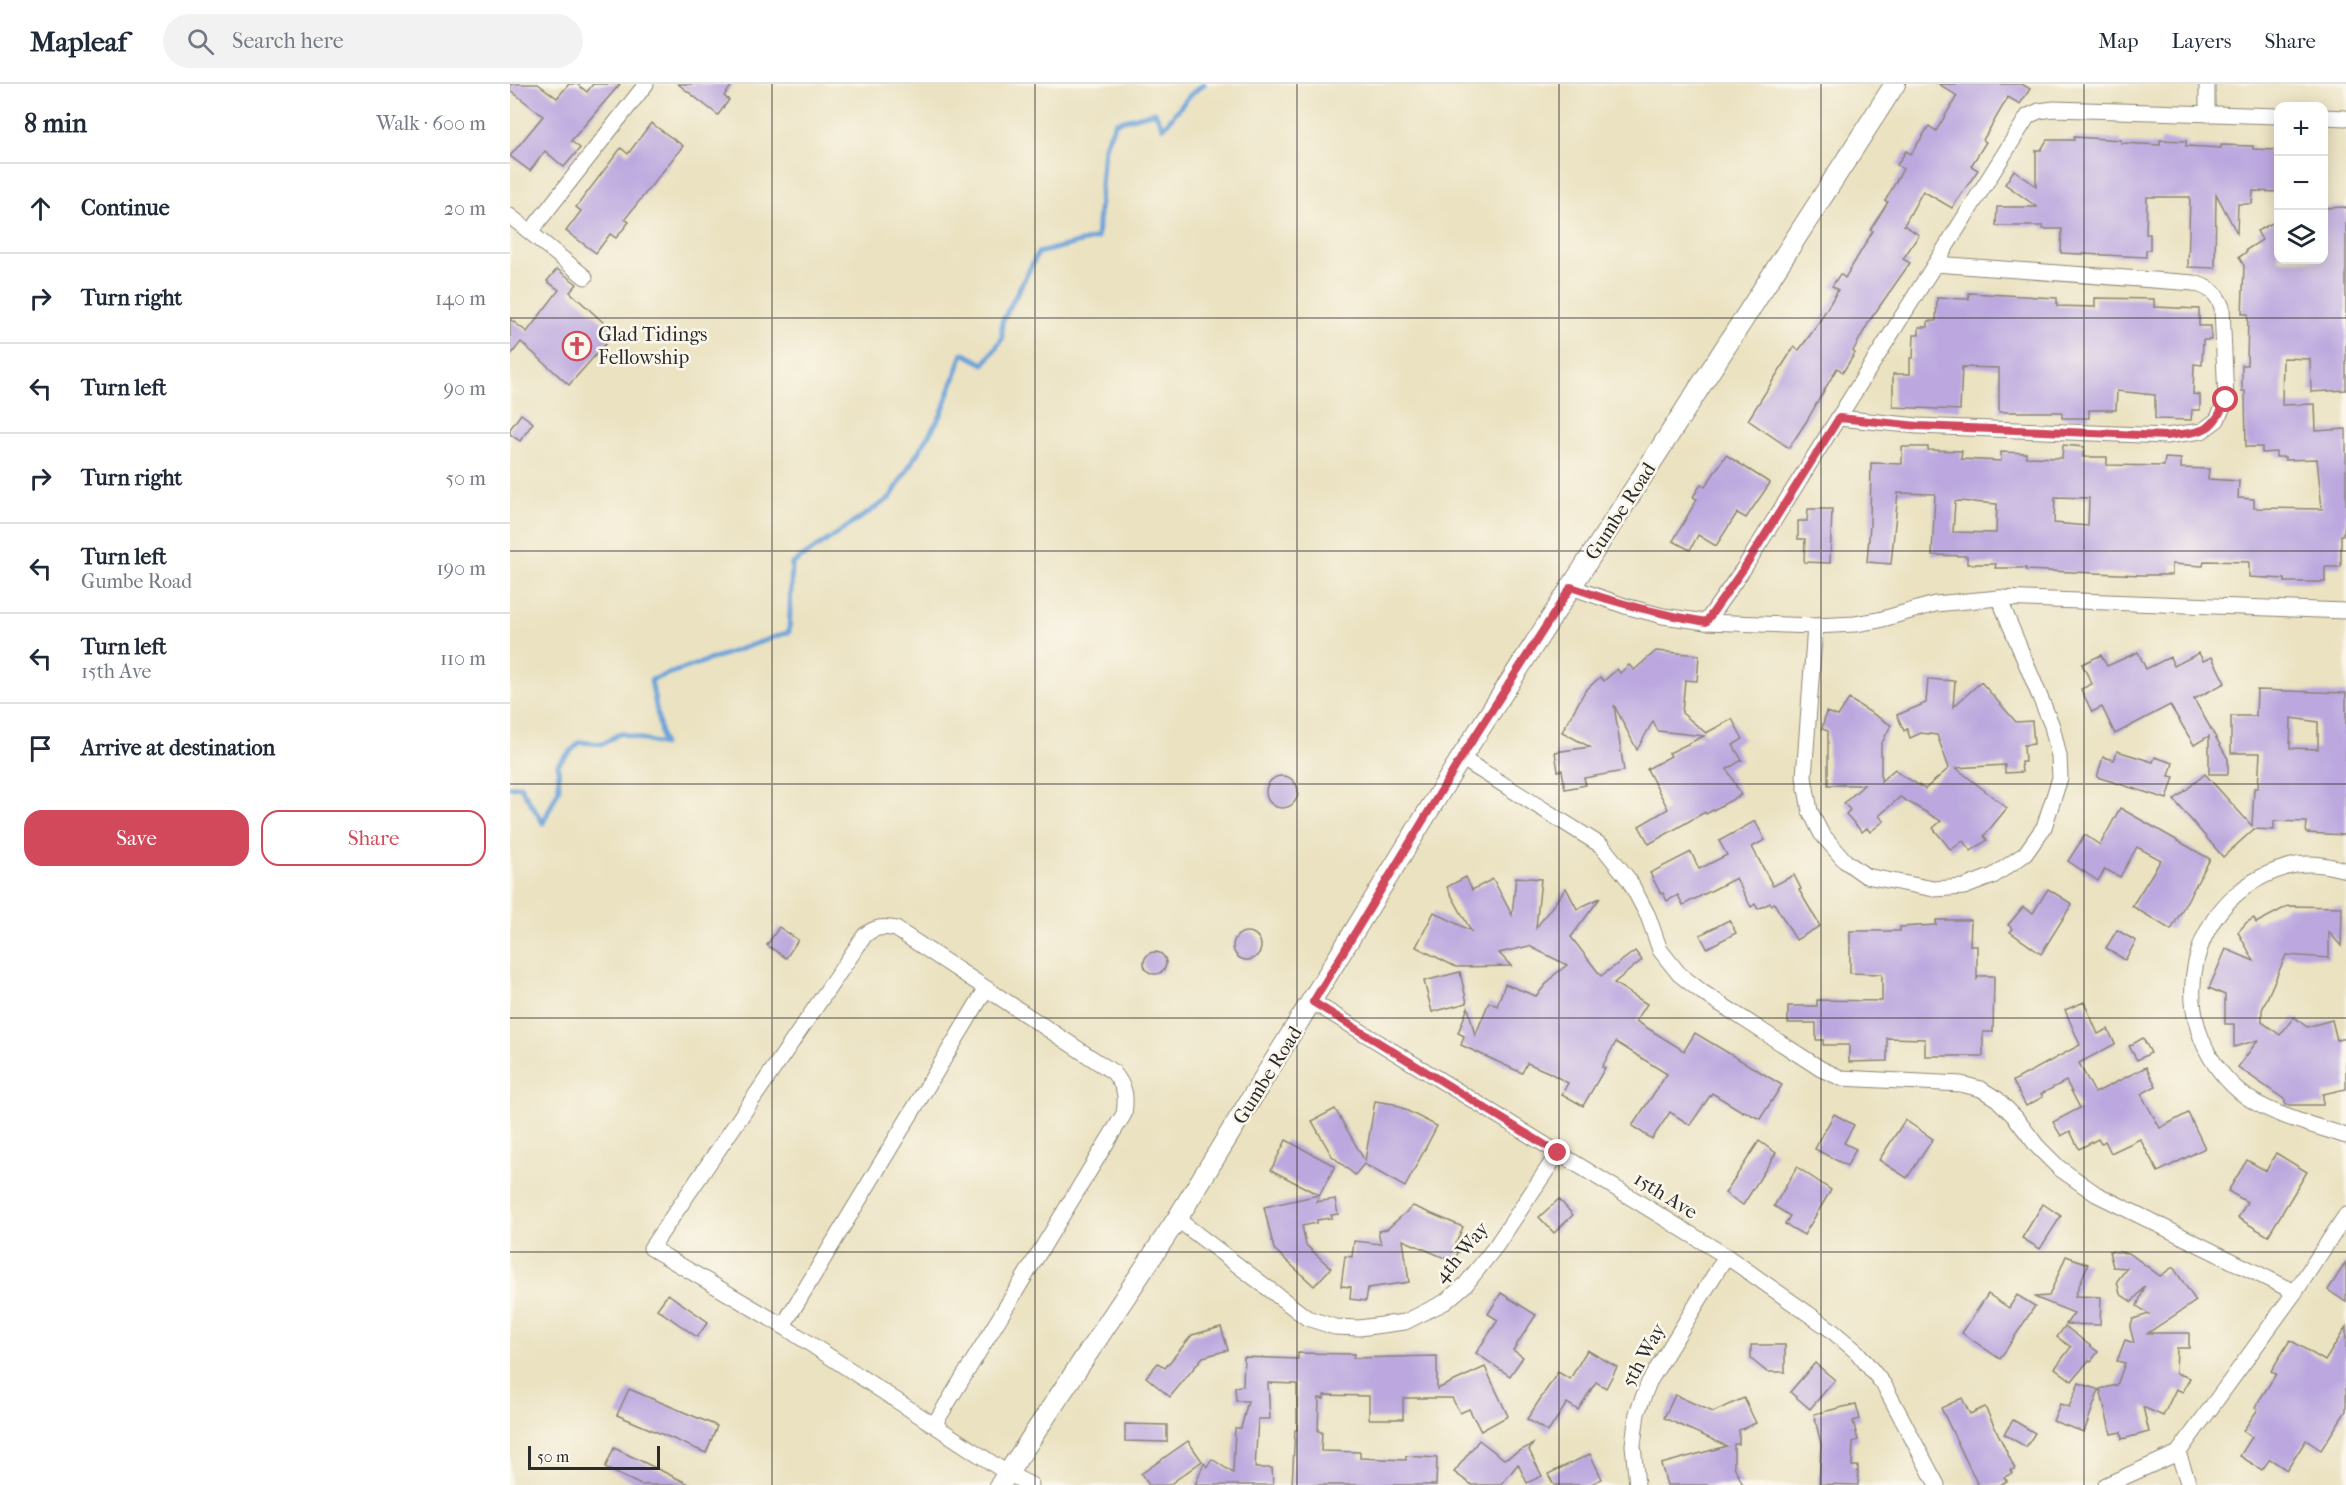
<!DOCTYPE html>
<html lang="en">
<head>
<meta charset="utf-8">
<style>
	body { margin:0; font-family:"IM FELL French Canon",serif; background:#f2f2f3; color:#1f2937 }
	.controls { position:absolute; right:18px; top:18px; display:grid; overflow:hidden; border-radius:12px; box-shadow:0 3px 15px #0003 }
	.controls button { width:54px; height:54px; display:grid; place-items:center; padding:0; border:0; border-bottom:2px solid #e0e1e3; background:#fff; color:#1f2937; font:30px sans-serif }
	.scale { position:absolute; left:18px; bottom:15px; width:132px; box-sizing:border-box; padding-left:6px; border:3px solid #2b2b2b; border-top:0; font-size:16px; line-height:21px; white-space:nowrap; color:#2b2b2b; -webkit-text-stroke:4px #fbf7ec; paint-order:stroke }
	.stop { position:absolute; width:18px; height:18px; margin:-14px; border:4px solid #d1495b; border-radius:50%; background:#fff }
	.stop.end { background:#d1495b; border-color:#fff; box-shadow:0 2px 6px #0008 }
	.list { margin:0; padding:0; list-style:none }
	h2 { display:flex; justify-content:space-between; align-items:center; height:78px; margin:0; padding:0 24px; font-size:26px }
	h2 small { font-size:20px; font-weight:400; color:#747a83 }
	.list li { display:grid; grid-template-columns:39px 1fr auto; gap:18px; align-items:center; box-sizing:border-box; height:90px; padding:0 24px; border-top:2px solid #e0e1e3 }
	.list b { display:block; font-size:22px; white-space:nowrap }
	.list p { margin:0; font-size:20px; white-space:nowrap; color:#747a83 }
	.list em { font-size:20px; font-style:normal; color:#747a83 }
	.actions { display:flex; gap:12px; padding:18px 24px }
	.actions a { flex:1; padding:14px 0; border:2px solid #d1495b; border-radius:18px; text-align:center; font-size:21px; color:#d1495b }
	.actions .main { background:#d1495b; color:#fff }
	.icon { flex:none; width:33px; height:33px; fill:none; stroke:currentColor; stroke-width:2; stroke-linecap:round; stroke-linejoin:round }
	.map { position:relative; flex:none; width:1836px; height:1401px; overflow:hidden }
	header { display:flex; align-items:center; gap:36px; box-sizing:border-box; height:84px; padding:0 30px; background:#fff; border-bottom:2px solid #e0e1e3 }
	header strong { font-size:28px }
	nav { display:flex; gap:33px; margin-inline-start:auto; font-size:21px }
	.search { width:420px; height:54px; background:#f2f2f3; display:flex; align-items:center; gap:15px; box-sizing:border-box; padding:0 21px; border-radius:33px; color:#747a83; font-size:22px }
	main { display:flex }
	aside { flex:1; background:#fff }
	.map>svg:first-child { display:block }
</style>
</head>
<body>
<header>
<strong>Mapleaf</strong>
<div class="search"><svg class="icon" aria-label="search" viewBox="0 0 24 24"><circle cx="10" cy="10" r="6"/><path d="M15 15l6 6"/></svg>Search here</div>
<nav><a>Map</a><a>Layers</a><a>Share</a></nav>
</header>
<main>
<aside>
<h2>8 min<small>Walk · 600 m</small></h2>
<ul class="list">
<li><svg class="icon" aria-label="ahead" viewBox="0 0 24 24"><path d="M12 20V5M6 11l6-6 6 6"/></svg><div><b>Continue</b></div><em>20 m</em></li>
<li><svg class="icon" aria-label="right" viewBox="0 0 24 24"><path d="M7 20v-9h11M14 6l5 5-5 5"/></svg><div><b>Turn right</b></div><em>140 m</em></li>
<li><svg class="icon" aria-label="left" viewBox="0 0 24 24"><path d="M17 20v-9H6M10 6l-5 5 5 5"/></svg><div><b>Turn left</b></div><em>90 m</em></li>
<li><svg class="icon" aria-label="right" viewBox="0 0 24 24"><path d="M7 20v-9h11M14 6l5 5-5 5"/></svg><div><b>Turn right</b></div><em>50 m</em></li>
<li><svg class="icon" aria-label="left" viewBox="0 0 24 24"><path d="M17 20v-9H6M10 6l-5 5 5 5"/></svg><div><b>Turn left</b><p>Gumbe Road</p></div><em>190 m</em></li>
<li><svg class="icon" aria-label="left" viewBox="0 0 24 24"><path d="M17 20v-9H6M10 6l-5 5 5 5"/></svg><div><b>Turn left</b><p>15th Ave</p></div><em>110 m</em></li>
<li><svg class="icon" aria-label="arrive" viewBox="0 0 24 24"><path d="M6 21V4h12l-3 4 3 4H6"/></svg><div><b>Arrive at destination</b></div></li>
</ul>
<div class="actions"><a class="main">Save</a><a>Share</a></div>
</aside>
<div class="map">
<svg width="1836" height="1401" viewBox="0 0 1836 1401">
	<rect width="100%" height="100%" fill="#fbf7ec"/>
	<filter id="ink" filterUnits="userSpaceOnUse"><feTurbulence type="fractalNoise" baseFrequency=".0167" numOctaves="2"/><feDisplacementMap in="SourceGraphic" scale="12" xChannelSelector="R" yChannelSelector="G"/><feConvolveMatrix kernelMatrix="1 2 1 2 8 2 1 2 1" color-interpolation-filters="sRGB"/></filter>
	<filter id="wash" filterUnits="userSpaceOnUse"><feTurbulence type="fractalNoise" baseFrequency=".008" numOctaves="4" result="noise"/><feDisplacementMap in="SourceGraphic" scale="24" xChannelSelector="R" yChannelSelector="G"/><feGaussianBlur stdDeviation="1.35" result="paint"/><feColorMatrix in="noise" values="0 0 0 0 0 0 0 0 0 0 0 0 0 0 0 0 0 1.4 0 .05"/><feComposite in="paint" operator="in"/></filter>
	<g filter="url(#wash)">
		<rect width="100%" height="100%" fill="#ebe2c1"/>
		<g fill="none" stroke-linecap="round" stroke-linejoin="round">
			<polyline stroke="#6ba3d9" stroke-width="5" points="0,703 10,702 33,739 49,705 48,680 70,658 93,660 110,649 153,661 141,596 279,548 282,480 380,414 431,331 453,269 474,280 492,255 492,238 528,169 587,154 594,63 606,38 645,28 653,44 680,11 694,0"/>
		</g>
		<g id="blocks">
			<g fill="#bca8df" fill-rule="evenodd">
				<polygon points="0,0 28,0 47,14 59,0 67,0 77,8 83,0 110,0 61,57 70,64 54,83 35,67 20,87 0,72 33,32 0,6"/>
				<polygon points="168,0 223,0 214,12 219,16 208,31"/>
				<polygon points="1429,0 1512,0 1520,5 1510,20 1498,13 1473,56 1476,58 1461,82 1468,86 1442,124 1413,107 1394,141 1409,151 1393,175 1400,179 1360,236 1343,267 1345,269 1333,288 1327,284 1296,338 1279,364 1238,336 1284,263 1289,266 1306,243 1328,206 1322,202 1330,190 1335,194 1363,147 1360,146 1378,118 1375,117 1393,85 1387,81 1396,67 1401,70 1419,42 1426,47 1447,12"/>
				<polygon points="141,39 173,62 115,135 119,138 106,154 100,150 86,169 56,147 71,127 66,123 111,64 118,70"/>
				<polygon points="1564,53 1611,56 1611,59 1650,61 1650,56 1676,57 1676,62 1711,64 1711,61 1743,62 1743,65 1768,66 1768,108 1743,107 1742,120 1728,120 1727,149 1706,110 1705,184 1678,183 1680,113 1637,113 1636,150 1640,150 1640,166 1636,166 1636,173 1551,169 1552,145 1533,145 1533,142 1486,142 1487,123 1527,123 1495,100 1504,86 1526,102 1526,66 1531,66 1537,56 1564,56"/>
				<path d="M1836 123V306L1801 308 1800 275 1773 274 1772 321 1805 320 1806 347 1836 345V435L1833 451H1831V483H1815V498H1775V495L1739 493V478L1694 477 1693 482 1662 480V491H1632L1516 486V484H1485L1486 480H1457V472L1422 471 1425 410 1388 409 1381 480 1357 478 1360 441 1361 379 1392 380V363H1418V366L1452 367 1451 375 1491 377V368L1516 369V373L1552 374 1553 361 1574 363 1573 373H1597V381L1654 382 1655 374 1671 375V384L1699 385 1698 395 1729 397 1728 414 1744 415V424L1812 425 1807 375 1775 376V373H1766V368L1752 369V363H1736L1735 307H1732V281H1737L1738 230H1732L1734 182 1729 173 1737 168 1736 166 1752 156 1747 147 1768 136V176H1814V124ZM1545 413 1579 414 1578 442 1544 439ZM1449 417 1487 420 1486 449 1443 448 1445 418Z"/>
				<polygon points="47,185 67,200 60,208 105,249 59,301 11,258 0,272 0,235 17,248 49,206 37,197"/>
				<polygon points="1459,209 1547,214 1547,222 1585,223 1585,214 1644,215 1644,223 1689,225 1689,242 1701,242 1701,256 1693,256 1692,281 1684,280 1683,310 1690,311 1690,326 1682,326 1681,336 1645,335 1645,311 1607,307 1606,326 1579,326 1579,334 1552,334 1552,328 1489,328 1489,284 1452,283 1450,326 1383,323 1383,290 1400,290 1400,274 1403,274 1404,251 1409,251 1409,243 1418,243 1418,237 1426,237 1427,214 1459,215"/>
				<polygon points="11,330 23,339 10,357 0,350 0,345"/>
				<polygon points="1216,371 1260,399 1236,434 1227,429 1206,462 1188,451 1180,466 1163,457 1187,415 1183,413 1191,400 1195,403"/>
				<polygon points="1298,425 1322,425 1320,479 1294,478 1295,455 1288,455 1288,437 1297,437"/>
				<polygon points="1146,567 1189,571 1187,597 1175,596 1172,629 1196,649 1222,635 1233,655 1223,661 1232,676 1217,685 1231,711 1196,730 1195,728 1139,760 1129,742 1158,725 1137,685 1161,672 1159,669 1194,652 1148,647 1143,637 1127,666 1104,621 1114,687 1074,694 1076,701 1055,705 1052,686 1048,687 1045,668 1080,663 1052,648 1075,607 1090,593 1094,597 1107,585 1110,589 1119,581 1124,586"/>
				<polygon points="1628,568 1636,585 1660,573 1664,582 1689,569 1693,577 1702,573 1715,599 1684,615 1718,675 1718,690 1699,690 1699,652 1684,661 1660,621 1605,650 1592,623 1582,628 1571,605 1582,600 1572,580 1591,571 1597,582"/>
				<polygon points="1418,595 1445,597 1443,623 1471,598 1506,638 1522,637 1524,660 1514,661 1515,678 1511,678 1512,688 1495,689 1495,681 1446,684 1497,724 1474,752 1477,756 1461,767 1453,757 1441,766 1423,744 1431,737 1390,713 1369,732 1374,737 1360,748 1357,744 1352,748 1336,730 1340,726 1334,719 1354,701 1318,701 1318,647 1312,645 1316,628 1328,632 1339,615 1381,641 1371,661 1371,697 1385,685 1390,690 1415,705 1439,684 1427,651 1411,649 1400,654 1397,645 1394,647 1387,631 1416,619"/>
				<path d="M1747 606 1836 609V751L1796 749 1797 738 1764 737V746L1744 745 1713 773 1664 716 1695 690 1742 742 1744 704H1748L1750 669H1721V632H1746ZM1781 634 1808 638V665L1780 664Z"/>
				<polygon points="1607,667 1643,678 1645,673 1663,679 1659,692 1664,693 1657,715 1587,693 1593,673 1604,676"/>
				<circle cx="772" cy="708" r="16"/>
				<polygon points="1610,724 1700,775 1661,846 1622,822 1651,776 1627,763 1610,793 1595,785 1588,797 1558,777 1575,751 1590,761"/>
				<polygon points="1245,737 1255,756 1242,763 1263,802 1284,791 1291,805 1289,806 1310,842 1286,856 1264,819 1261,821 1260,819 1248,825 1245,820 1241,823 1226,794 1173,821 1168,811 1157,817 1153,809 1151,810 1140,789 1181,768 1189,785 1217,771 1209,757"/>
				<polygon points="956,793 962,806 983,795 1002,831 1006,793 1031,795 1026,844 1056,804 1067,825 1090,814 1061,853 1091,892 1125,867 1132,876 1104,899 1137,920 1126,937 1174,967 1185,949 1272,1001 1250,1035 1234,1027 1233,1028 1202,1009 1180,1041 1160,1028 1142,1055 1122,1042 1157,990 1106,958 1092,983 1095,984 1073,1022 1052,1010 1058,999 1038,988 1017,979 1012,989 951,961 954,952 948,949 958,923 965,952 979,918 987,922 995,900 1026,912 1044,891 1057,881 1019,862 989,869 1001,882 946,883 906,863 924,828 961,847 937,803"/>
				<polygon points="1538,805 1562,820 1531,870 1500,848 1503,845 1498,841 1513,823 1523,829"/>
				<polygon points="1778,822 1832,823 1831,862 1819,848 1819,874 1776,871 1752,926 1752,938 1770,951 1784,933 1797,943 1822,936 1827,956 1836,954 1836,1005 1813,1010 1813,1021 1775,1021 1775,1016 1728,983 1748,956 1724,963 1724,940 1715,940 1715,911 1699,904 1716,865 1744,877 1728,848 1737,838 1744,834 1746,839"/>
				<polygon points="1219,836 1226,849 1197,864 1190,851"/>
				<polygon points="1426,836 1461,836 1460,862 1467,862 1467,895 1469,892 1484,892 1483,948 1473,948 1473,972 1415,972 1415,955 1377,954 1377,977 1339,978 1339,961 1313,961 1313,956 1306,956 1306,939 1278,939 1278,922 1307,922 1307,916 1372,917 1372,890 1340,889 1340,847 1390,847 1390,843 1426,841"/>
				<polygon points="269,843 288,856 276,874 257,861"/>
				<polygon points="1607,846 1626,857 1615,876 1596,864"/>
				<circle cx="737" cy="862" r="14"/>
				<circle cx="645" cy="879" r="11"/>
				<polygon points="950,888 957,919 922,928 914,897"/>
				<polygon points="1574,918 1588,950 1598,945 1605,960 1569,979 1585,1009 1636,983 1646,1002 1631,1010 1650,1044 1678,1029 1695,1064 1648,1088 1630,1055 1601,1069 1595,1057 1591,1060 1588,1055 1569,1065 1560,1047 1551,1052 1543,1038 1570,1024 1556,997 1531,1010 1533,1013 1516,1022 1503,997 1570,961 1555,926"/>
				<polygon points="1633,954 1641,969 1627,976 1619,962"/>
				<polygon points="865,1017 884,1020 927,1042 895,1103 854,1080 845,1091 822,1072 802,1037 825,1025 855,1077"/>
				<polygon points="1324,1030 1344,1041 1334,1059 1346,1065 1337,1082 1305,1065"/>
				<polygon points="1395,1036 1423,1055 1397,1094 1369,1076"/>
				<polygon points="776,1056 825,1082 806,1118 825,1115 828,1130 821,1131 822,1134 807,1136 807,1139 792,1142 796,1161 821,1184 804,1202 764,1165 754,1123 809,1111 761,1086"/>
				<polygon points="1249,1057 1266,1069 1233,1121 1215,1109"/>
				<polygon points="1766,1069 1797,1088 1758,1152 1728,1134 1737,1118 1718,1107 1737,1076 1756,1087"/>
				<polygon points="1287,1083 1321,1106 1294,1151 1275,1140 1280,1132 1264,1122"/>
				<polygon points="1049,1115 1063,1131 1044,1149 1029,1133"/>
				<polygon points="1533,1120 1551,1132 1530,1165 1512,1154"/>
				<polygon points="903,1122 953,1143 946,1159 951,1161 944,1178 893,1156 899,1198 858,1204 856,1217 840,1215 841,1203 831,1202 835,1172 842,1173 844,1157 871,1160 868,1147 877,1145"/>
				<polygon points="1599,1167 1619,1169 1650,1192 1663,1183 1686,1217 1638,1249 1679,1249 1679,1264 1667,1264 1666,1289 1680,1294 1673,1308 1666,1305 1653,1332 1633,1323 1639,1348 1612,1355 1611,1348 1601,1350 1590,1305 1607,1301 1615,1279 1607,1277 1615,1256 1624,1259 1620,1243 1623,1235 1639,1230 1627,1222 1635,1202 1622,1218 1610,1210 1607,1197 1617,1184 1603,1183"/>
				<polygon points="1556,1172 1578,1180 1565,1212 1591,1213 1590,1241 1556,1240 1564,1229 1524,1213 1539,1212"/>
				<polygon points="1836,1178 1836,1218 1818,1206"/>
				<polygon points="991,1209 1026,1231 1003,1266 1013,1273 1000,1292 966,1269 988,1236 978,1230"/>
				<polygon points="158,1210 198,1238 187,1253 147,1225"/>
				<polygon points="1478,1210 1499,1224 1507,1211 1525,1222 1490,1275 1452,1249"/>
				<polygon points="1555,1242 1588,1268 1581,1277 1579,1276 1562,1297 1545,1284 1561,1263 1547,1253"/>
				<polygon points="711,1243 718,1266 693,1273 660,1313 636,1293 648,1279 655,1284 682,1251"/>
				<polygon points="1836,1243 1836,1327 1811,1366 1796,1356 1777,1386 1760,1375 1752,1386 1730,1372 1742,1353 1733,1347 1748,1325 1745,1323 1766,1290 1761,1287 1780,1256 1815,1277"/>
				<polygon points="1241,1261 1275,1261 1275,1288 1257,1288 1241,1275"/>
				<polygon points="1077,1266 1107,1283 1096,1304 1086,1298 1068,1326 1057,1319 1038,1348 1017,1335 1048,1288 1060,1295"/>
				<polygon points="788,1269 844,1270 843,1274 927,1272 927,1305 975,1283 998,1332 971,1347 959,1325 950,1329 942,1314 893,1314 893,1335 859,1335 859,1312 814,1311 814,1315 809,1314 808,1347 812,1348 811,1367 850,1368 850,1374 896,1376 896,1372 927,1374 926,1401 782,1401 785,1346 787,1346 787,1300 758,1299 760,1335 748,1335 745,1384 762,1384 763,1401 685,1401 694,1379 697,1383 702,1375 723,1389 725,1344 731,1344 738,1317 726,1317 725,1303 733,1302 734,1273 788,1275"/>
				<polygon points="1305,1279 1325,1296 1300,1325 1280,1308"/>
				<polygon points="1569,1299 1589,1306 1574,1348 1543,1337 1550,1320 1559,1323"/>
				<polygon points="119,1305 207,1342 196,1369 107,1331"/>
				<polygon points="1165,1311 1203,1328 1234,1314 1246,1339 1229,1346 1229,1360 1224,1360 1224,1382 1233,1401 1157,1401 1151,1380 1217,1362 1154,1334"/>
				<polygon points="1452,1314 1460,1330 1475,1323 1505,1385 1501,1386 1503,1389 1494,1393 1497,1397 1489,1401 1468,1401 1431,1324"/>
				<polygon points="1346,1320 1350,1335 1343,1337 1348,1356 1343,1358 1342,1382 1348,1382 1348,1401 1309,1400 1311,1360 1304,1330"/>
				<polygon points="1503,1336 1525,1349 1516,1363 1494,1350"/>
				<polygon points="615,1340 657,1341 657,1358 615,1357"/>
				<polygon points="969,1356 994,1375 1023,1360 1019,1366 1032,1392 1017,1399 1008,1380 991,1401 962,1401 944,1388"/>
				<polygon points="678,1357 692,1377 659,1401 639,1401 631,1390"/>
				<polygon points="104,1364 181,1401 131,1401 95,1384"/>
				<polygon points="1080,1370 1092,1395 1079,1401 1044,1401 1038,1390"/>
			</g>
		</g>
	</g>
	<g filter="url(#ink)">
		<use href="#blocks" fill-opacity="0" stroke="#8b8676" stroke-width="1.5"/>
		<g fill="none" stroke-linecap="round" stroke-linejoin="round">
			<g stroke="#8b8676" stroke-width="17">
				<g id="minor">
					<polyline points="1697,0 1697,30"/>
					<polyline points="1814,33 1836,34"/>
					<polyline points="0,132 75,193"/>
					<polyline points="21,147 136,0"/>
					<path d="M1329 334 1408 342 1656 352 1692 347 1707 336 1716 316 1712 223C1706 208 1700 204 1684 199L1425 180"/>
					<polyline points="1061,503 1115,522 1153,532 1196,538 1305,542 1345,540 1369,536 1425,520 1489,514 1836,527"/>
					<polyline points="1196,538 1234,484 1518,32 1529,27 1544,25 1768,32"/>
					<polyline points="1305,542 1294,693 1300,727 1311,749 1335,777 1356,792 1424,805 1454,803 1483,792 1515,770 1534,743 1550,694 1549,672 1542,642 1489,514"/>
					<polyline points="951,674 1092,762 1119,796 1138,832 1150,866 1169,890 1192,908 1311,985 1331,994 1451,1000 1471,1005 1487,1015 1505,1033 1527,1062 1549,1084 1586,1110 1785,1208"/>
					<path d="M1836 786C1820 782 1803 778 1786 781 1678 803 1647 938 1730 1008 1756 1030 1804 1041 1836 1052"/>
					<polyline points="803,918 1216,1172 1320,1245 1347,1268 1374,1301 1427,1401"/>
					<polyline points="667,1135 797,1234 825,1243 849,1244 895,1238 935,1218 956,1200 986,1162 1048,1069"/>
					<polyline points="273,1242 476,905"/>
					<path d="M424 1341 614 1030C617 1010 615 1003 603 988L386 845C373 842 365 843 355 851L141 1164 273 1242 497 1389 521 1401"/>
					<polyline points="1668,1369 1679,1401"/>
					<polyline points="1127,1401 1123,1361 1127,1329 1139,1298 1216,1172"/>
					<polyline points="1596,1401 1668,1369 1785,1208 1836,1131"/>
				</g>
			</g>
			<g stroke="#8b8676" stroke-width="22">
				<polyline id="tertiary" points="490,1401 667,1135 951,674 1385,0"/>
			</g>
			<use href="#minor" stroke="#fff" stroke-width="15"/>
			<use href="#tertiary" stroke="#fff" stroke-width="20"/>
		</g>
	</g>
	<g fill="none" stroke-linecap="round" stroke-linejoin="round" filter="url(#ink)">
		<path stroke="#d1495b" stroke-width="8" d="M1048 1069 803 918 951 674 1061 503C1108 520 1147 530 1196 538L1234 484 1329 334 1408 342 1656 352C1691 347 1702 351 1716 316"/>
	</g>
	<path fill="none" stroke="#2b2b2b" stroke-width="1.5" stroke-opacity="0.55" d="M262 0V1401M525 0V1401M787 0V1401M1049 0V1401M1311 0V1401M1574 0V1401M0 234H1836M0 467H1836M0 700H1836M0 934H1836M0 1168H1836"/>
	<defs>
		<g id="church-ring" transform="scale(1.5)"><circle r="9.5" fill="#fbf7ec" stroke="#d1495b" stroke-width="1.5"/><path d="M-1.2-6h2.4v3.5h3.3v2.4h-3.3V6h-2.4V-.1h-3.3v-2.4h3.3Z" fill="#d1495b"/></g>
	</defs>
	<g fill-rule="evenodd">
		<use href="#church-ring" x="67" y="262"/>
	</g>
	<g text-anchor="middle" stroke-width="5" stroke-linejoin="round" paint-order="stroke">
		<g font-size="20" fill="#2b2b2b" stroke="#fbf7ec" text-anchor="start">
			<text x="88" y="257">Glad Tidings<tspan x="88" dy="23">Fellowship</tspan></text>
		</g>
		<g font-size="20" fill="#2b2b2b" stroke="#fbf7ec">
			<text transform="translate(1110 427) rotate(-57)" y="7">Gumbe Road</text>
			<text transform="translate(757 991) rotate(-58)" y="7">Gumbe Road</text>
			<text transform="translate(1156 1111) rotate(32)" y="7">15th Ave</text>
			<text transform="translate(951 1168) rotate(-50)" y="7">4th Way</text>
			<text transform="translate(1133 1271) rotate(-61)" y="7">5th Way</text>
		</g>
	</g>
</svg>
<div class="controls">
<button>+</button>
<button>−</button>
<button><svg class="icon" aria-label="layers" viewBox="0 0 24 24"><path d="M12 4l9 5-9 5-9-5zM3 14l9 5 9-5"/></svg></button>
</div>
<div class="scale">50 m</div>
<div class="stop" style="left:1716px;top:316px"></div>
<div class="stop end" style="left:1048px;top:1069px"></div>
</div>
</main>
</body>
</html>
